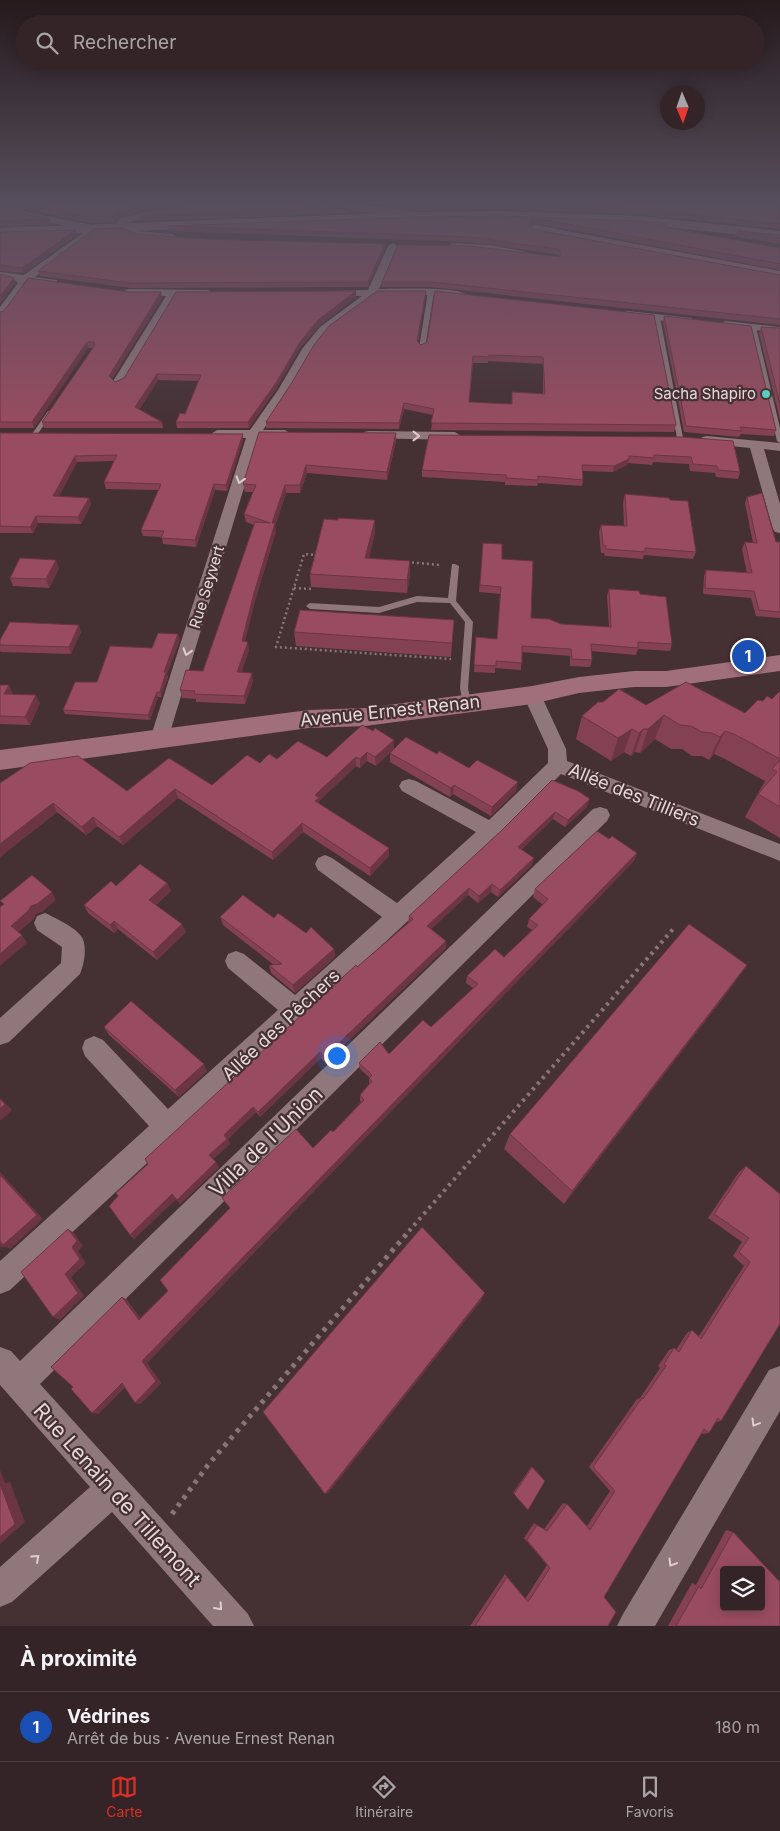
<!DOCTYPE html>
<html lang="fr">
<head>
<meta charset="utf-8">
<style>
	body { margin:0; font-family:Inter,sans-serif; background:#3f3033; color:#f1f3f6 }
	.controls { position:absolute; right:15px; bottom:15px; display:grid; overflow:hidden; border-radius:5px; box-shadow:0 2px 12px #0003 }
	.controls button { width:45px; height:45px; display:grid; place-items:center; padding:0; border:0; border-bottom:1px solid #4e4144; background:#342427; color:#f1f3f6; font:25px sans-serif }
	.compass { position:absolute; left:660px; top:85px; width:45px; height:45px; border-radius:50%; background:#342427; box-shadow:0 2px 12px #0003; rotate:178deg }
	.you { position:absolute; left:336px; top:1055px; width:18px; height:18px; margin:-12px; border:4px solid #fff; border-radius:50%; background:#1a73e8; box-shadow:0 0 0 8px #1a73e833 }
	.badge { display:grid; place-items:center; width:32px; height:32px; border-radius:50%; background:#d93025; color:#fff; font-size:16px; font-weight:700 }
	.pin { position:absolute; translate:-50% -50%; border:2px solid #fff; box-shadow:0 1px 5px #0006 }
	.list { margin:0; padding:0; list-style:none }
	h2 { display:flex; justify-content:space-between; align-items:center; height:65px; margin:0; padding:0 20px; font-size:21px }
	h2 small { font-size:16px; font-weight:400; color:#a9a4a7 }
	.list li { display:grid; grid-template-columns:32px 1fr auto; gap:15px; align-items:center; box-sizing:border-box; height:70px; padding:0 20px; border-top:1px solid #4e4144 }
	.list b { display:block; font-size:19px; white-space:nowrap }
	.list p { margin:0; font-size:16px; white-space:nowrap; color:#a9a4a7 }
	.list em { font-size:16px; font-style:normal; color:#a9a4a7 }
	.icon { flex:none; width:28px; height:28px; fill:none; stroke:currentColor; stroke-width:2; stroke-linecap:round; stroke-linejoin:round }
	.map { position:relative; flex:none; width:780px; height:1626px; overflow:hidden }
	.search { position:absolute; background:#342427; box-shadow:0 2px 12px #0003; left:15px; right:15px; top:15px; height:55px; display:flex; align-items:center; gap:12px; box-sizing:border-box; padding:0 18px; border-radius:28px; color:#a9a4a7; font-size:19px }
	.sheet { height:135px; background:#342427 }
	nav { display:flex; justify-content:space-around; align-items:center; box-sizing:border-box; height:70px; border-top:1px solid #4e4144; background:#342427; font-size:14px; color:#a9a4a7 }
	nav a { display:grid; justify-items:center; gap:2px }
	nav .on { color:#d93025 }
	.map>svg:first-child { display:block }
</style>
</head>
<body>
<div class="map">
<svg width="780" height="1626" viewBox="0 0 780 1626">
	<rect width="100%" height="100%" fill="#453034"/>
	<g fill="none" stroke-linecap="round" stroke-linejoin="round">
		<g stroke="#887579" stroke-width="2.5" stroke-dasharray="2 3" stroke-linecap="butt">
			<polyline points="318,555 304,554 276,647 451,659"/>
			<polyline points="407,562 440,565"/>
			<polyline points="294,588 313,589"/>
		</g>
		<polyline stroke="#887579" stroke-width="4" stroke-dasharray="3 4.5" stroke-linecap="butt" points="409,1231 674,928"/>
		<polyline stroke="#887579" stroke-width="5" stroke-dasharray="4 5.5" stroke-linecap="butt" points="172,1514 208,1465 410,1230"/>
		<g fill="#90777c" fill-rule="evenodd">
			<polygon points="30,203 36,203 17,212 13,211"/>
			<polygon points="431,290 434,292 425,348 422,350 419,348 428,292"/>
			<polygon points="657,315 660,317 683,438 680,440 677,438 654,317"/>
			<polygon points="753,325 756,327 780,428 780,443 777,441 750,327"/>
			<polygon points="48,411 53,412 37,435 33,435 32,434"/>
			<polygon points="452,564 455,564 459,566 456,601 473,622 468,688 471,704 467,707 463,704 460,688 465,622 450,603 417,602 379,613 310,609 306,606 310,603 379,607 417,596 448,598"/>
		</g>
		<g fill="#90777c" fill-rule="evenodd">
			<path d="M184 203H200L125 223 123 226 137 231 172 234 177 237 175 239C160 242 125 238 114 227L119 219Z"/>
			<path d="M291 203C314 203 404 204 419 216L415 219 399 215 295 206Z"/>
			<polygon points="12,206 26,212 92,225 96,228 93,235 35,277 57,280 57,284 29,282 4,316 0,317 0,307 18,283 14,280 0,278 0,272 24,275 87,230 23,217 9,211 9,207"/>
			<path d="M393 243 398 246 379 289C395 289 457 286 467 295L462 298 431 295 375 296 328 331 313 350 290 390 263 430H285L291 434 285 438H259L168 739 166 744 159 746 152 744 150 739 246 438H217L211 434 217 430H250L278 390 302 349 320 327 362 296H329L325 295V291L368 290 388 246Z"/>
			<polygon points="453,243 489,245 523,251 528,254 523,257 489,251 450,248 448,246"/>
			<polygon points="129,289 208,290 213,293 208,296 176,296 124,383 118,387 112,383 166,296 125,294 125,290"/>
			<polygon points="628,311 691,318 696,321 691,324 624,316 623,314 624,312"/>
			<polygon points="725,321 780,327 780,333 721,326 720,324"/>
			<polygon points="369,431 455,432 461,436 455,440 364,438 363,435 364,432"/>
			<polygon points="707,436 780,443 780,451 764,449 780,504 780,533 775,532 773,529 750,448 702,443 701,440 702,437"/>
			<polygon points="532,689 538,691 541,695 566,749 567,761 780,844 780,861 561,774 498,837 179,1134 177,1137 173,1139 10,1290 0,1294 0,1261 149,1126 85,1056 82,1048 85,1040 94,1036 103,1040 168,1109 278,1010 228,968 225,961 228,954 236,951 244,954 295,995 382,917 318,870 315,864 318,858 325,855 332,858 397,903 476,832 402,791 399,786 402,781 409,779 416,781 489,820 548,763 548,749 523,695 526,691"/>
			<polygon points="600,807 607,809 610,815 607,821 40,1384 248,1614 254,1626 213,1626 112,1512 12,1602 0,1607 0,1567 90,1487 0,1385 0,1347 11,1351 20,1361 593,809"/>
			<path d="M45 913C54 917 76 928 81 936 88 945 84 965 80 974L9 1042 0 1045V1018L61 963 62 947 37 930 34 923 37 916Z"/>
			<polygon points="780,1366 780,1411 655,1626 617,1626 623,1614 769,1370"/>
		</g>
		<g fill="#a06f7b" fill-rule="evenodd">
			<polygon points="502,211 638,216 780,231 780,239 638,224 502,219 415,220 0,236 0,228 415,212"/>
			<polygon points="535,225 780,271 780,279 531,232 529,229 531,226"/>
			<polygon points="780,655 780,671 666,687 634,687 579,693 532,704 365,726 309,728 0,770 0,750 309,710 365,708 532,686 579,677 634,671 666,671"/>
		</g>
	</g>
	<g fill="#844153" fill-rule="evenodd">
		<polygon points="0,203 25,203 18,207 11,204 9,207 18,213 49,219 50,224 0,226"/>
		<polygon points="28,203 175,203 119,217 115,222 90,223 27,210 25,205"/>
		<polygon points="346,203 780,203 780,229 638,214 502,209 411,210 378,205"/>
		<polygon points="350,208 350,213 141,221 140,216"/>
		<polygon points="502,216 669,228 780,248 780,270 535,223 531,224 530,225 531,229 780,275 780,325 431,287 382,287 382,282 559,257 560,256 555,254 470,242 169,231 168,226"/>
		<polygon points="737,231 780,235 780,244 735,236"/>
		<polygon points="0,232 77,235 24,273 0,271"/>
		<polygon points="136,234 206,239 385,249 368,287 131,288 40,276 38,271"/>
		<polygon points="356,291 356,297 319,326 300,348 276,389 249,428 177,428 176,422 185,414 199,381 158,380 139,410 162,422 163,428 44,428 42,422 93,348 88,348 34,428 0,428 0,312 129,292 161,292 162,298 112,379 115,382"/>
		<path d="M435 291 676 425 674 432 431 430 433 415 404 409 399 429 266 428V422L425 297 418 342 421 345 427 342ZM488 361 543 364V394L512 392V404L469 402 473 363H488Z"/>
		<polygon points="664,316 776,430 774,436 741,434 739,437 684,432 663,322"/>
		<polygon points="761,327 780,328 780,420 759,333"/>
		<polygon points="0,433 243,434 243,440 227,491 215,490 196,547 163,544 162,537 143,536 141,530 159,490 106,489 104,482 114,461 77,462 59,496 89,498 91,504 81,524 38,523 33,533 0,533"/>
		<polygon points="396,433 396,441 387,480 307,473 300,493 286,493 275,526 276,531 255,601 245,641 249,650 241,673 253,681 245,704 196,702 196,699 182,698 180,690 203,671 254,525 246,522 244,514 253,492 245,492 243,484"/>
		<polygon points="682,437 740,472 738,479 716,477 715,473 690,471 689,464 653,462 652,465 628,463 627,465 613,472 583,471 583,480 582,486 538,483 537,486 505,485 505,482 422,477 422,470"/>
		<polygon points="625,494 670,500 696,552 693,559 644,555 643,559 605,556 604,553 601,553 599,532 601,525 624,526 623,502"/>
		<polygon points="747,497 776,542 780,542 780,618 756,616 751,598 703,594 704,576 706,570 747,573 742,549 745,542 753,543 745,503"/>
		<polygon points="375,533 369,558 410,561 410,574 407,593 311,587 310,574"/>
		<polygon points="483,543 502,559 531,618 561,624 609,627 607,596 609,589 640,594 672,644 670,651 638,649 636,655 591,651 592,660 590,667 570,666 570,656 522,652 521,670 495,668 495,673 474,672 476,637 497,639 500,594 479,592"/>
		<polygon points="59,568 49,588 13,586 10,578"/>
		<polygon points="454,620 451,657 296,646 294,632"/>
		<polygon points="81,632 71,654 1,652 0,651 0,640"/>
		<polygon points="180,639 167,674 168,677 161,697 158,697 150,720 65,714 63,710 97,682 152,648"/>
		<polygon points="0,685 13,694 40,703 30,725 0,724"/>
		<polygon points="780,691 780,838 745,817 765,781 725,759 714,754 709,760 702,756 692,756 682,749 671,749 655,739 640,753 635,752 631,756 624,752 611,761 576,739 582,716 646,705 745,713 763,701 772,699"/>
		<polygon points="394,749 437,754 469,768 516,791 491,816 453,794 450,797 390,762 390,753 392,751 376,766 367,761 360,768 356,766 319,801 319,803 389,856 370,876 303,832 273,860 178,798 123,845 97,826 86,835 57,812 0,857 0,783 127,791 212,785 260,763 277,759 327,757"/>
		<polygon points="552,780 587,807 565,827 553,819 522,849 532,865 498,897 491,892 478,903 468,895 431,929 446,941 446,948 325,1063 321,1058 260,1117 256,1112 228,1139 230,1144 213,1159 219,1167 180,1204 176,1199 134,1239 130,1235 118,1196 148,1164 357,967 408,923 409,916 501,831"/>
		<polygon points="609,839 637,853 634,861 147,1363 161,1383 140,1404 125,1387 98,1414 73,1387 122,1297 127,1300 140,1318 313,1148 333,1132 361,1102 360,1101 360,1095 369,1084 369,1077 360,1069 359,1063 389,1054 431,1027 473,988 466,983 467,976 504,957 532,930 527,927 529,919 543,905 533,897 535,889"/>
		<polygon points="167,883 171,891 156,905 186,932 157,960 118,929 114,933 88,913 84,905 116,886"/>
		<polygon points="220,917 274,918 306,933 334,949 335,957 295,993 271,973 269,965 274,965 223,925"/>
		<polygon points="733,985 564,1204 504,1149 510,1134"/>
		<polygon points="104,1027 207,1071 179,1097 109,1035"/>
		<polygon points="746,1166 780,1194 721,1421 716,1422 709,1433 702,1434 701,1433 604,1597 608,1626 470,1626 505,1574 525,1599 547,1565 524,1538 534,1523 544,1529 563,1503 567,1504 587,1526 610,1491 589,1467 637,1399 640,1398 660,1368 658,1366 669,1350 674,1348 676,1350 687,1333 692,1330 699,1336 744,1266 733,1256 742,1242 708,1218 739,1172"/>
		<polygon points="531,1467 532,1467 528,1510 527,1509 513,1493"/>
		<polygon points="726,1530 733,1532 779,1581 780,1580 780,1626 668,1626 692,1583 696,1585"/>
	</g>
	<g fill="#6b3544">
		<polygon points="6,203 10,203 11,204 6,210 5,205"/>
		<polygon points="17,203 25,203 18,207"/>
		<polygon points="154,203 175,203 119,217 115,222 114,216 117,212"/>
		<polygon points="536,218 535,223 531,224 527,228 528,223 531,219"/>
		<polygon points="76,230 77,235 24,273 22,268"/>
		<polygon points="385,244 385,249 368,287 368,282"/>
		<polygon points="14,278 15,283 0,304 0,296"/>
		<polygon points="356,291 356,297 319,326 300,348 276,389 249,428 248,422 300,342 318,320"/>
		<polygon points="426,291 425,297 417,348 417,341"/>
		<polygon points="161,292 162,298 110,382 109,376"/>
		<polygon points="87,342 88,348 34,428 32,422"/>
		<polygon points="157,374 158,380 137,413 135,407"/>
		<polygon points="404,403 404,409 399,429 399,423"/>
		<polygon points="396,433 396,441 387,480 387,472"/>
		<polygon points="243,434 243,440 227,491 226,485"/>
		<polygon points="75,456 77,462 56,502 53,496"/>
		<polygon points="629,459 627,465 613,472 614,466"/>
		<polygon points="306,465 307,473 300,493 300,485"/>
		<polygon points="214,484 215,490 196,547 195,540"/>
		<polygon points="285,485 286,493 275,526 276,531 255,601 243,649 242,641 254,593 272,523"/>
		<polygon points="89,498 91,504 81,524 78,517"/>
		<polygon points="36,516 38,523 33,533 30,527"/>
		<polygon points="375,520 375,533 366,571 365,558"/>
		<polygon points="56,560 59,568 49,588 46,579"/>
		<polygon points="410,561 410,574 407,593 407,580"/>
		<polygon points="79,625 81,632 71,654 69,647"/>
		<polygon points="178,634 180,639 167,674 168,677 161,697 160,692 164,672"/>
		<polygon points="248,642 249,650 239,681 237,672"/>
		<polygon points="252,673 253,681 245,704 244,696"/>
		<polygon points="9,685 13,694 4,694"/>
		<polygon points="157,692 158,697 150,720 148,715"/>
		<polygon points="36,695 40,703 30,725 25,717"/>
		<polygon points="664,715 655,739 640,753 648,729"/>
		<polygon points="632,729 624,752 611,761 618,738"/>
		<polygon points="643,729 635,752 631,756 639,733"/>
		<polygon points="725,731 714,754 709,760 720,737"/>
		<polygon points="394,740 394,749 376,766 375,757"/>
		<polygon points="367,752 367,761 360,768 360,759"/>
		<polygon points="356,757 356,766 319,801 319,807 316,810 315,795"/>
		<polygon points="518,782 516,791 491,816 492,807"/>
		<polygon points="454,785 453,794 450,797 451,788"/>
		<polygon points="175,789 178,798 123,845 119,837"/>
		<polygon points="590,799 587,807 565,827 568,820"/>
		<polygon points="53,803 57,812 0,857 0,844"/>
		<polygon points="555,812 553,819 517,854 518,847"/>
		<polygon points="93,817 97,826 86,835 82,827"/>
		<polygon points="302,823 303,832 273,860 272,852"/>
		<polygon points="389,848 389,856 370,876 370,868"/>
		<polygon points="637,853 634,861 147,1363 161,1383 140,1404 135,1403 142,1361"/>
		<polygon points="534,858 532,865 498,897 500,890"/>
		<polygon points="167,883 171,891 152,908 149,900"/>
		<polygon points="492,884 491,892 478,903 479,896"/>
		<polygon points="469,888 468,895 427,933 427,926"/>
		<polygon points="52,892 56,900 42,912 36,914 34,919 16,934 11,926 31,906"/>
		<polygon points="114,921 118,929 114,933 110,925"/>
		<polygon points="182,924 186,932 157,960 153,952"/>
		<polygon points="22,935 27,943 0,966 0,954"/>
		<polygon points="446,941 446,948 325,1063 324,1057"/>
		<polygon points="334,949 335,957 295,993 293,985"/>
		<polygon points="747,965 733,985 564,1204 572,1191"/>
		<polygon points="320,1052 321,1058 260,1117 258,1112"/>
		<polygon points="204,1064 207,1071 179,1097 175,1090"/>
		<polygon points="0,1098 12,1110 0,1121"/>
		<polygon points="253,1107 256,1112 228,1139 230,1144 212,1160 209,1155 224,1135"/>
		<polygon points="216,1162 219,1167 180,1204 177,1200"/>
		<polygon points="0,1172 43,1219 10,1249 5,1247 3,1248 0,1246"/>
		<polygon points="172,1194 176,1199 134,1239 130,1235"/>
		<polygon points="68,1229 74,1233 83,1246 78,1251 86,1263 71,1277 84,1296 60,1320 53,1317 72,1247"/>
		<polygon points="485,1293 481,1301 329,1492 325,1494"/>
		<polygon points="122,1297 127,1300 143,1322 139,1320"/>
		<polygon points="122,1383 127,1384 98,1414 92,1413"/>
		<polygon points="0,1470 5,1483 10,1482 25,1522 0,1544"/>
	</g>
	<g fill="#994c61" stroke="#6b3544" fill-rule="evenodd">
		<polygon points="0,203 6,203 5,205 18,213 49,219 0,221"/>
		<polygon points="28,203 154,203 117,212 114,216 89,217 25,205"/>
		<polygon points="186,203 300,203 350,208 140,216"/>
		<polygon points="399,203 780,203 780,224 639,209 503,204 411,205"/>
		<polygon points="502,216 639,221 662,223 669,228 780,248 780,264 536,218 531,219 528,223 531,229 780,275 780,319 431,282 382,282 398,245 470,246 560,257 560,250 556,249 470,237 168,226 415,217"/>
		<polygon points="122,228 136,234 206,239 385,244 368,282 130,283 38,271 94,229"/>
		<polygon points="76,230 22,268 0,265 0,232"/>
		<polygon points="737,231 780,235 780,238"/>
		<polygon points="0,274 14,278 0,296"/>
		<polygon points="28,278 129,292 161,292 109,376 115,382 124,378 176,292 356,291 318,320 300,342 276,383 248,422 176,422 180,413 185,414 201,375 157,374 135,407 162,422 42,422 95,345 94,342 87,342 32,422 0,422 0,312 4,311"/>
		<path d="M377 291H426L417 341 421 345 427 342 435 291 654 315 676 425 431 423 434 409 404 403 399 423 266 422 291 384 314 345 329 326ZM489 355 543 357 545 394 512 392V404L469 402 473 356 488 357Z"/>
		<polygon points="664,316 751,326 776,430 740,427 742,431 686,426"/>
		<polygon points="761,327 780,328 780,404"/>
		<polygon points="259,432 396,433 387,472 306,465 300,485 285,485 272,523 275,523 254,593 242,641 248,642 237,672 252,673 244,696 194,694 195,691 180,690 186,670 203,671 255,522 270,523 244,514 256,485 243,484"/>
		<polygon points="0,433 243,434 226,485 214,484 195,540 161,538 164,531 141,530 161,484 104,482 117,455 75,456 53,496 89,498 78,517 36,516 30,527 0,526"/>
		<polygon points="429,435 682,437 733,441 740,472 718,470 717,466 693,464 691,457 654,455 654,458 629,456 629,459 614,466 582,465 583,480 538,476 538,480 506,478 506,475 422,470"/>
		<polygon points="762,493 776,542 780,542 780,612 759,610 754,591 705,588 706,570 752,573 745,542 757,543 747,497"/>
		<polygon points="625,494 669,498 670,500 688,501 696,552 645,548 645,552 606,549 606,546 603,545 601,525 627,526"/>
		<polygon points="338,518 375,520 365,558 410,561 407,580 310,574 324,519 338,520"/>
		<polygon points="483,543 502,544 502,559 533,561 531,618 549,619 561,624 611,627 609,589 639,591 640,594 666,597 672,644 638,642 638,648 591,644 592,660 572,659 571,649 522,646 522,663 496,661 496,666 474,665 476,637 497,639 501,587 480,585"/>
		<polygon points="20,558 56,560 46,579 10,578"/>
		<polygon points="300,610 454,620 452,643 294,632"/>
		<polygon points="10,622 79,625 69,647 0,645 0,640"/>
		<polygon points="158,633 178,634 164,672 166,672 160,692 157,692 148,715 63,710 75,682 97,682 110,646 152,648"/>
		<polygon points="686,682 745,713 758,700 763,701 767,696 772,699 780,691 780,759 736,735 725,731 720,737 712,733 702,732 691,726 680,725 664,715 648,729 643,729 639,733 632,729 618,738 582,716 598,702 603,702 619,689 646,705"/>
		<polygon points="0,685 9,685 4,694 36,695 25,717 0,716"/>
		<polygon points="362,725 373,731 375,728 394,740 375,757 367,752 360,759 356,757 315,795 319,798 315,801 389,848 370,868 302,823 272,852 175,789 119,837 93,817 82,827 53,803 0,844 0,783 30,763 78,756 127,791 169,758 212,785 247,755 260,763 269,754 277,759 298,741 327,757"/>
		<polygon points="406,737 437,754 439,751 469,768 477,760 518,782 492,807 454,785 451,788 390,753"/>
		<polygon points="780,760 780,807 758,794 777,772 772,769"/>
		<polygon points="552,780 578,791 590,799 568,820 555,812 518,847 534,858 500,890 492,884 479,896 469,888 427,926 446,941 324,1057 320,1052 258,1112 253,1107 224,1135 227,1139 209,1155 216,1162 177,1200 172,1194 130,1235 109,1206 118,1196 116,1193 148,1164 145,1159 356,965 357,967 413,919 409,916 501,831"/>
		<polygon points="597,831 609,839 612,836 637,853 142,1361 156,1381 135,1403 122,1383 92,1413 71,1389 73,1387 51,1367 122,1297 139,1320 168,1291 160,1280 230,1208 222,1198 296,1129 313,1148 331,1130 333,1132 364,1100 360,1095 372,1081 369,1078 372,1075 359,1063 380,1042 389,1054 423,1020 431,1027 478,984 467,976 495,949 504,957 538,925 529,919 548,899 535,889 553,872"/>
		<polygon points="140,864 167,883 149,900 182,924 153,952 114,921 110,925 84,905 111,881 116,886"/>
		<polygon points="32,875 52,892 37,904 31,906 28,911 11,926 22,935 0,954 0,907 4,904 0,901"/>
		<polygon points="243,895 274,918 278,913 306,933 311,927 334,949 293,985 269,965 282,964 220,917"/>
		<polygon points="689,924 747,965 572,1191 510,1134"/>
		<polygon points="131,1001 204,1064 175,1090 104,1027"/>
		<polygon points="0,1099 5,1104 0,1109"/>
		<polygon points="746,1166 780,1194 780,1324 721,1421 718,1418 709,1433 704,1429 604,1597 616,1612 608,1626 475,1626 507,1577 528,1602 550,1568 527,1540 537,1525 547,1531 567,1504 590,1530 615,1491 593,1467 642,1398 643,1399 666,1366 664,1364 674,1348 679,1352 692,1330 701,1339 750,1262 739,1252 749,1238 714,1214"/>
		<polygon points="0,1175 37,1215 3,1245 0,1241"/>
		<polygon points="422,1227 485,1293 325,1494 263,1412"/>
		<polygon points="68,1229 77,1241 72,1247 80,1259 65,1274 78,1293 53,1317 21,1272"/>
		<polygon points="532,1467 545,1481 528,1510 514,1494"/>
		<polygon points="0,1484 15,1524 0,1537"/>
		<path d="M733 1532 780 1582V1626H676L699 1586 701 1589ZM724 1570H761V1607H724Z"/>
	</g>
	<defs><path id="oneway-chevron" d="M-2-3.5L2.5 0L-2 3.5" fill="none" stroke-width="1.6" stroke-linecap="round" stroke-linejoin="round" transform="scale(1.25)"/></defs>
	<g stroke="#deced2">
		<use href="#oneway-chevron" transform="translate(416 436)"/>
		<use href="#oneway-chevron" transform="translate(240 480) rotate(107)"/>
		<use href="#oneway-chevron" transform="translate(187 652) rotate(107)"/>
		<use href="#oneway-chevron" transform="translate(755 1423) rotate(121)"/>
		<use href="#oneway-chevron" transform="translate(36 1558) rotate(-42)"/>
		<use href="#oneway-chevron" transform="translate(672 1563) rotate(121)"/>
		<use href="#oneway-chevron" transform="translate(219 1607) rotate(48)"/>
	</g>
	<linearGradient id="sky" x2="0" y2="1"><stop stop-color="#261a1d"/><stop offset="0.47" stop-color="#564e5c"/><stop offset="1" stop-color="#564e5c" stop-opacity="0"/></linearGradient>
	<rect width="780" height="431" fill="url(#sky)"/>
	<circle fill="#58cec0" stroke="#453034" stroke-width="2" cx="766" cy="394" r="5"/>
	<g text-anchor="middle" stroke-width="4.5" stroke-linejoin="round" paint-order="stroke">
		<g font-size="15" fill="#e7d8db" stroke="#453034" text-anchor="end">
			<text x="756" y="399">Sacha Shapiro</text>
		</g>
		<g font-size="15" fill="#e7d8db" stroke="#453034">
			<text transform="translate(207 587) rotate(-73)" y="5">Rue Seyvert</text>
		</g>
		<g font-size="18" fill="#e7d8db" stroke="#453034">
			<text transform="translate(390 711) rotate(-6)" y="6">Avenue Ernest Renan</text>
			<text transform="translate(634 795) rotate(22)" y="6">Allée des Tilliers</text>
			<text transform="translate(281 1025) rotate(-43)" y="6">Allée des Pêchers</text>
		</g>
		<g font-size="21" fill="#e7d8db" stroke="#453034">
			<text transform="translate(266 1142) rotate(-44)" y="7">Villa de l'Union</text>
			<text transform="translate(117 1495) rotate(48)" y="7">Rue Lenain de Tillemont</text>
		</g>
	</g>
</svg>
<div class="controls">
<button><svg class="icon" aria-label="layers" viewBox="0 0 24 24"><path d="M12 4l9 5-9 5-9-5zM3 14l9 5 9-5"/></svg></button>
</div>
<svg class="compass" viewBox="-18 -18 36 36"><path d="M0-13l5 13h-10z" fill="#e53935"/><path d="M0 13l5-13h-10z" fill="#a9a4a7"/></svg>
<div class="you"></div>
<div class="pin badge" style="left:748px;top:656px;background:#1a4fb4">1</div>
<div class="search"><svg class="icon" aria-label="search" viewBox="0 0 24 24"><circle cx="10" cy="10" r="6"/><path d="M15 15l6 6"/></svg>Rechercher</div>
</div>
<section class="sheet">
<h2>À proximité<small></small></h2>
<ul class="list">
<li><span class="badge" style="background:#1a4fb4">1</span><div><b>Védrines</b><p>Arrêt de bus · Avenue Ernest Renan</p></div><em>180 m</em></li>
</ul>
</section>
<nav>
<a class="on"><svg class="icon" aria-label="map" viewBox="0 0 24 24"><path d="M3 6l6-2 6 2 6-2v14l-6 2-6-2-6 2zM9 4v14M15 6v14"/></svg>Carte</a>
<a><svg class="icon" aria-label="directions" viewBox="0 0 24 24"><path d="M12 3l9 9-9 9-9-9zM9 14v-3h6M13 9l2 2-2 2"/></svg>Itinéraire</a>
<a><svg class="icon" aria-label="saved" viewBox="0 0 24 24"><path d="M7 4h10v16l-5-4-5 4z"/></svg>Favoris</a>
</nav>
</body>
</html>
